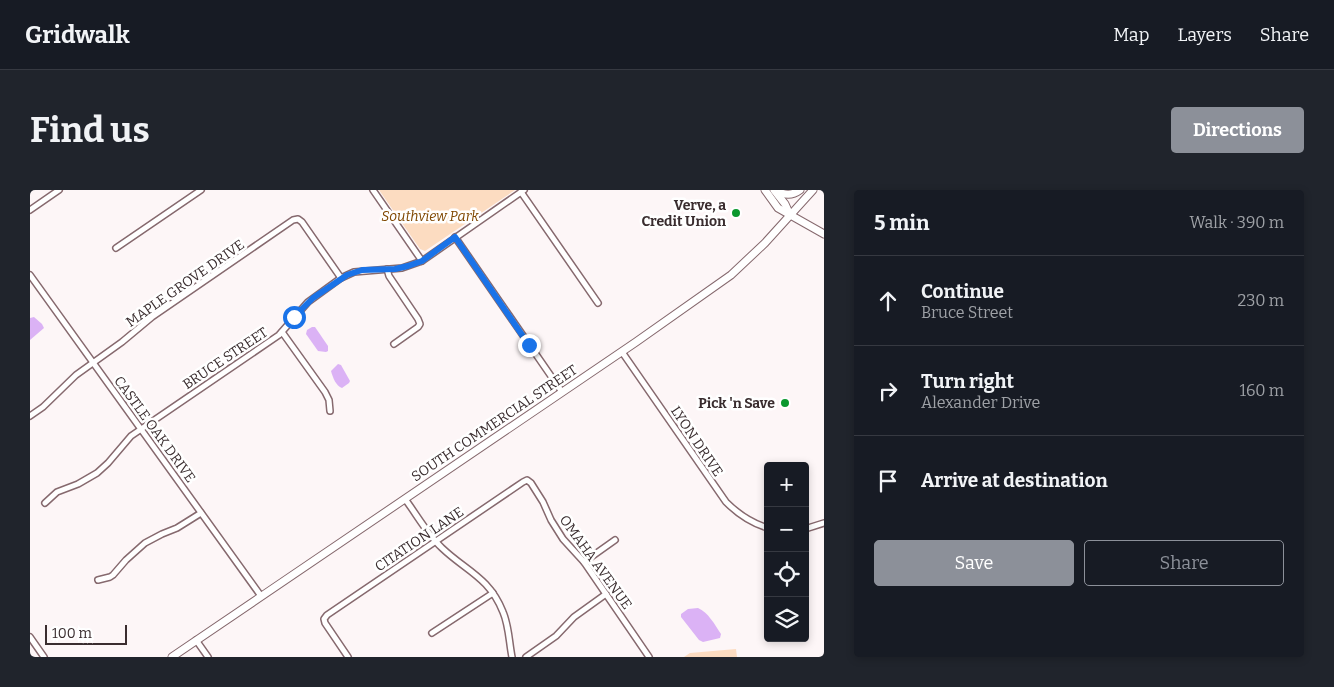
<!DOCTYPE html>
<html lang="en">
<head>
<meta charset="utf-8">
<style>
	body { margin:0; font-family:Bitter,serif; background:#20242c; color:#f1f3f6 }
	.controls { position:absolute; right:15px; bottom:15px; display:grid; overflow:hidden; border-radius:5px; box-shadow:0 2px 8px #0003 }
	.controls button { width:45px; height:45px; display:grid; place-items:center; padding:0; border:0; border-bottom:1px solid #363941; background:#171b24; color:#f1f3f6; font:25px sans-serif }
	.scale { position:absolute; left:15px; bottom:12px; width:82px; box-sizing:border-box; padding-left:5px; border:2px solid #3a2d2f; border-top:0; font-size:14px; line-height:18px; white-space:nowrap; color:#3a2d2f; -webkit-text-stroke:4px #fff; paint-order:stroke }
	.stop { position:absolute; width:15px; height:15px; margin:-11px; border:4px solid #1a73e8; border-radius:50%; background:#fff }
	.stop.end { background:#1a73e8; border-color:#fff; box-shadow:0 1px 5px #0008 }
	.list { margin:0; padding:0; list-style:none }
	h2 { display:flex; justify-content:space-between; align-items:center; height:65px; margin:0; padding:0 20px; font-size:21px }
	h2 small { font-size:16px; font-weight:400; color:#9ea1a6 }
	.list li { display:grid; grid-template-columns:32px 1fr auto; gap:15px; align-items:center; box-sizing:border-box; height:90px; padding:0 20px; border-top:1px solid #363941 }
	.list b { display:block; font-size:19px; white-space:nowrap }
	.list p { margin:0; font-size:16px; white-space:nowrap; color:#9ea1a6 }
	.list em { font-size:16px; font-style:normal; color:#9ea1a6 }
	.actions { display:flex; gap:10px; padding:15px 20px }
	.actions a { flex:1; padding:11px 0; border:1px solid #8c9099; border-radius:5px; text-align:center; font-size:18px; color:#8c9099 }
	.actions .main { background:#8c9099; color:#fff }
	.icon { flex:none; width:28px; height:28px; fill:none; stroke:currentColor; stroke-width:2; stroke-linecap:round; stroke-linejoin:round }
	.map { position:relative; flex:none; width:794px; height:467px; overflow:hidden; border-radius:5px }
	header { display:flex; align-items:center; gap:30px; box-sizing:border-box; height:70px; padding:0 25px; background:#171b24; border-bottom:1px solid #363941 }
	header strong { font-size:24px }
	nav { display:flex; gap:28px; margin-inline-start:auto; font-size:18px }
	.intro { display:flex; align-items:center; justify-content:space-between; box-sizing:border-box; height:120px; padding:0 30px }
	h1 { margin:0; font-size:35px }
	.button { padding:12px 22px; border-radius:5px; background:#8c9099; color:#fff; font-size:18px; font-weight:700 }
	main { display:flex; gap:30px; padding:0 30px }
	aside { flex:1; background:#171b24; border-radius:5px; box-shadow:0 2px 8px #0003 }
	.map>svg:first-child { display:block }
</style>
</head>
<body>
<header>
<strong>Gridwalk</strong>
<nav><a>Map</a><a>Layers</a><a>Share</a></nav>
</header>
<div class="intro"><h1>Find us</h1><a class="button">Directions</a></div>
<main>
<div class="map">
<svg width="794" height="467" viewBox="0 0 794 467">
	<rect width="100%" height="100%" fill="#fdf6f7"/>
	<g fill="#fcdcc1">
		<polygon points="349,0 485,0 395,61 390,59"/>
		<polygon points="706,459 707,467 654,467 660,463"/>
	</g>
	<g fill="#dbb2f5">
		<polygon points="4,127 12,134 14,138 0,150 0,128"/>
		<polygon points="282,137 285,137 298,156 298,161 296,162 288,161 276,144 277,140"/>
		<path d="M308 174 311 175 320 191 319 193 312 198C306 196 303 188 301 181Z"/>
		<path d="M668 418C678 422 685 435 691 444L690 448 673 452 669 450 651 427V424L658 419Z"/>
	</g>
	<g fill="none" stroke-linecap="round" stroke-linejoin="round">
		<g stroke="#86696e" stroke-width="8">
			<g id="street">
				<polyline points="343,0 392,71"/>
				<polyline points="491,2 568,113"/>
				<polyline points="0,20 29,0"/>
				<polyline points="425,47 532,202"/>
				<polyline points="86,58 171,0"/>
				<polyline points="357,79 359,86 388,129 390,134 388,137 364,154"/>
				<polyline points="0,85 231,406"/>
				<polyline points="252,142 295,202 299,210 300,221"/>
				<path d="M592 162 696 312C708 324 721 333 738 338"/>
				<polyline points="0,226 13,217 46,185 92,152 122,127 263,30 268,29 272,32 311,88"/>
				<path d="M375 309C387 325 397 344 412 358 436 381 459 387 473 422 479 436 479 452 482 467"/>
				<polyline points="15,313 27,302 48,294 67,283 78,273 101,246 249,145 278,112 311,88 324,82 372,78 392,71 494,0"/>
				<polyline points="775,339 794,333"/>
				<polyline points="554,372 585,350"/>
				<polyline points="68,390 80,387 83,385 96,370 115,353 132,344 147,338 171,323"/>
				<polyline points="402,443 463,403"/>
				<polyline points="0,447 14,467"/>
				<polyline points="166,450 178,467"/>
				<polyline points="318,467 295,433 294,429 297,425 493,292 497,290 501,293 513,312 521,330 533,349 554,372 619,467"/>
				<polyline points="496,467 526,446 544,427 576,404"/>
			</g>
		</g>
		<g stroke="#86696e" stroke-width="9">
			<g id="secondary">
				<polyline points="735,0 748,18 794,44"/>
				<polyline points="744,0 755,14 760,25"/>
				<path d="M745 0C753 5 762 6 770 0"/>
				<polyline points="142,467 606,152 701,85 735,53 783,0"/>
			</g>
		</g>
		<use href="#street" stroke="#fff" stroke-width="5"/>
		<use href="#secondary" stroke="#fff" stroke-width="7"/>
	</g>
	<g fill="none" stroke-linecap="round" stroke-linejoin="round">
		<polyline stroke="#1a73e8" stroke-width="6" points="264,127 283,108 317,85 332,80 365,79 378,76 392,71 425,47 499,155"/>
	</g>
	<g fill="#0b982e" stroke="#fff" stroke-width="2">
		<circle cx="706" cy="23" r="5"/>
		<circle cx="755" cy="213" r="5"/>
	</g>
	<g text-anchor="middle" stroke-width="5" stroke-linejoin="round" paint-order="stroke">
		<g font-size="14" font-weight="bold" fill="#3a2d2f" stroke="#fff" text-anchor="end">
			<text x="696" y="20">Verve, a<tspan x="696" dy="16">Credit Union</tspan></text>
			<text x="745" y="218">Pick 'n Save</text>
		</g>
		<g font-size="14" font-style="italic" fill="#804802" stroke="#fff">
			<text x="400" y="31">Southview Park</text>
		</g>
		<g font-size="14" fill="#3a2d2f" stroke="#fff">
			<text transform="translate(155 93) rotate(-35)" y="5">MAPLE GROVE DRIVE</text>
			<text transform="translate(195 168) rotate(-34)" y="5">BRUCE STREET</text>
			<text transform="translate(464 233) rotate(-34)" y="5">SOUTH COMMERCIAL STREET</text>
			<text transform="translate(125 239) rotate(54)" y="5">CASTLE OAK DRIVE</text>
			<text transform="translate(667 251) rotate(56)" y="5">LYON DRIVE</text>
			<text transform="translate(389 349) rotate(-34)" y="5">CITATION LANE</text>
			<text transform="translate(566 372) rotate(54)" y="5">OMAHA AVENUE</text>
		</g>
	</g>
</svg>
<div class="controls">
<button>+</button>
<button>−</button>
<button><svg class="icon" aria-label="locate" viewBox="0 0 24 24"><circle cx="12" cy="12" r="6"/><path d="M12 2v4M12 18v4M2 12h4M18 12h4"/></svg></button>
<button><svg class="icon" aria-label="layers" viewBox="0 0 24 24"><path d="M12 4l9 5-9 5-9-5zM3 14l9 5 9-5"/></svg></button>
</div>
<div class="scale">100 m</div>
<div class="stop" style="left:264px;top:127px"></div>
<div class="stop end" style="left:499px;top:155px"></div>
</div>
<aside>
<h2>5 min<small>Walk · 390 m</small></h2>
<ul class="list">
<li><svg class="icon" aria-label="ahead" viewBox="0 0 24 24"><path d="M12 20V5M6 11l6-6 6 6"/></svg><div><b>Continue</b><p>Bruce Street</p></div><em>230 m</em></li>
<li><svg class="icon" aria-label="right" viewBox="0 0 24 24"><path d="M7 20v-9h11M14 6l5 5-5 5"/></svg><div><b>Turn right</b><p>Alexander Drive</p></div><em>160 m</em></li>
<li><svg class="icon" aria-label="arrive" viewBox="0 0 24 24"><path d="M6 21V4h12l-3 4 3 4H6"/></svg><div><b>Arrive at destination</b></div></li>
</ul>
<div class="actions"><a class="main">Save</a><a>Share</a></div>
</aside>
</main>
</body>
</html>
